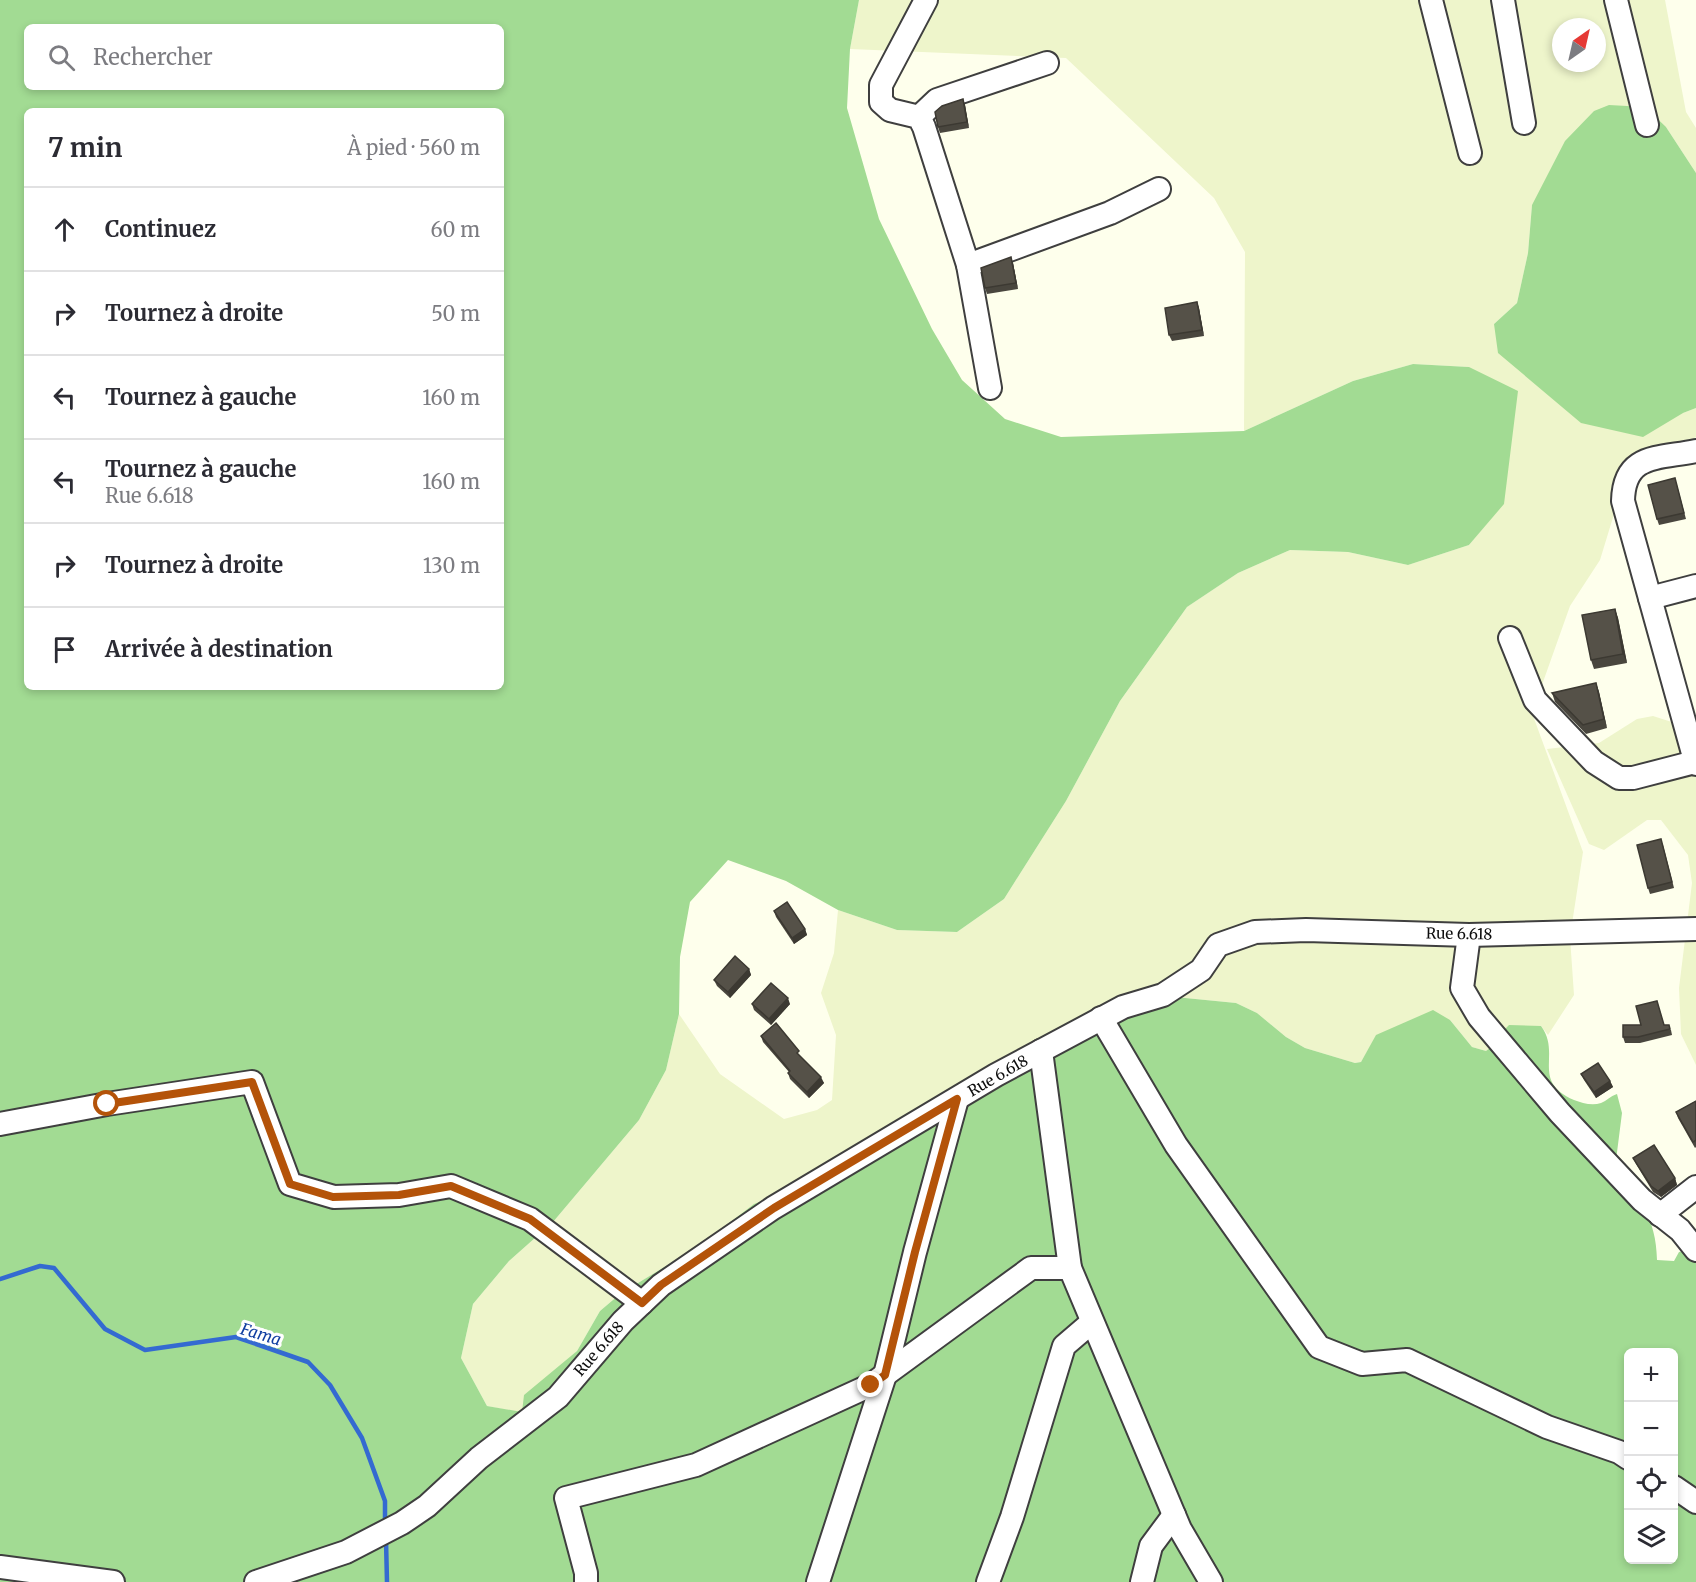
<!DOCTYPE html>
<html lang="fr">
<head>
<meta charset="utf-8">
<style>
	body { margin:0; font-family:Merriweather,serif; background:#f2f2f3; color:#2b2b33 }
	.controls { position:absolute; right:18px; bottom:18px; display:grid; overflow:hidden; border-radius:9px; box-shadow:0 3px 9px #0003 }
	.controls button { width:54px; height:54px; display:grid; place-items:center; padding:0; border:0; border-bottom:2px solid #e1e1e2; background:#fff; color:#2b2b33; font:30px sans-serif }
	.compass { position:absolute; left:1552px; top:18px; width:54px; height:54px; border-radius:50%; background:#fff; box-shadow:0 3px 9px #0003; rotate:34deg }
	.stop { position:absolute; width:18px; height:18px; margin:-14px; border:4px solid #b45309; border-radius:50%; background:#fff }
	.stop.end { background:#b45309; border-color:#fff; box-shadow:0 2px 6px #0008 }
	.list { margin:0; padding:0; list-style:none }
	h2 { display:flex; justify-content:space-between; align-items:center; height:78px; margin:0; padding:0 24px; font-size:26px }
	h2 small { font-size:20px; font-weight:400; color:#7c7c81 }
	.list li { display:grid; grid-template-columns:39px 1fr auto; gap:18px; align-items:center; box-sizing:border-box; height:84px; padding:0 24px; border-top:2px solid #e1e1e2 }
	.list b { display:block; font-size:22px; white-space:nowrap }
	.list p { margin:0; font-size:20px; white-space:nowrap; color:#7c7c81 }
	.list em { font-size:20px; font-style:normal; color:#7c7c81 }
	.icon { flex:none; width:33px; height:33px; fill:none; stroke:currentColor; stroke-width:2; stroke-linecap:round; stroke-linejoin:round }
	.map { position:relative; flex:none; width:1696px; height:1582px; overflow:hidden }
	.search { position:absolute; background:#fff; box-shadow:0 3px 9px #0003; left:24px; top:24px; width:480px; height:66px; display:flex; align-items:center; gap:15px; box-sizing:border-box; padding:0 21px; border-radius:9px; color:#7c7c81; font-size:22px }
	.panel { position:absolute; background:#fff; box-shadow:0 3px 9px #0003; left:24px; top:108px; width:480px; height:582px; border-radius:9px }
	.map>svg:first-child { display:block }
</style>
</head>
<body>
<div class="map">
<svg width="1696" height="1582" viewBox="0 0 1696 1582">
	<rect width="100%" height="100%" fill="#feffec"/>
	<g fill="#eef5cb" fill-rule="evenodd">
		<path d="M859 0H1665L1686 112 1696 128V173L1666 127 1532 205 1528 253 1517 303 1494 324 1683 413 1696 408V437L1625 478 1600 560 1570 606 1532 713 1583 852 1570 937 1574 995 1548 1035 1541 1026 1486 1051 1472 1047 1450 1020 1377 1035 1361 1062 1355 1063 1305 1048 1286 1037 1257 1013 1236 1003 1175 997 702 1244 620 1294 600 1311 577 1351 558 1368 523 1413 487 1406 461 1358 473 1304 509 1261 553 1222 639 1120 666 1070 679 1014 720 1074 784 1119 817 1110 832 1100 836 1035 821 993 834 953 838 910 897 930 957 932 1004 899 1066 801 1120 701 1187 607 1238 573 1290 550 1348 552 1408 565 1469 545 1504 503 1469 367 1413 364 1353 381 1244 431 1245 252 1214 198 1066 58 850 49ZM1561 27H1597V63H1561Z"/>
		<polygon points="1653,716 1681,725 1696,734 1696,1065 1681,1034 1679,988 1692,883 1688,855 1661,820 1647,820 1604,850 1589,844 1547,749 1599,743 1637,719"/>
	</g>
	<g fill="#a2db93" fill-rule="evenodd">
		<path d="M0 0H859L850 49 847 108 879 219 932 329 962 380 1005 419 1061 437 1244 431 1353 381 1413 364 1469 367 1518 391 1504 504 1469 545 1408 565 1348 552 1290 550 1238 573 1187 607 1120 701 1066 801 1004 899 957 932 897 930 838 910 786 881 728 860 690 902 680 957 679 1014 666 1070 639 1120 553 1222 509 1261 473 1304 461 1358 487 1406 522 1412 524 1395 577 1351 600 1311 620 1294 702 1244 754 1204 800 1187 1116 1019 1175 997 1236 1003 1257 1013 1286 1037 1305 1048 1355 1063 1361 1062 1376 1035 1433 1010 1450 1020 1472 1047 1486 1051C1497 1044 1500 1033 1509 1025L1541 1026C1562 1054 1530 1081 1574 1100 1582 1103 1592 1106 1601 1103 1607 1101 1610 1096 1617 1094L1622 1113 1615 1168C1640 1201 1656 1217 1657 1260L1674 1261 1679 1252 1696 1248V1582H0ZM27 27H501V87H27ZM27 111H501V687H27ZM1628 1352H1674V1560H1628Z"/>
		<polygon points="1609,105 1645,107 1666,127 1696,173 1696,408 1683,413 1643,437 1581,423 1498,353 1494,324 1517,303 1528,253 1532,205 1565,141 1594,111"/>
	</g>
	<g fill="none" stroke-linecap="round" stroke-linejoin="round">
		<g stroke="#346ad1" stroke-width="4.5">
			<polyline points="0,1279 40,1266 54,1268 105,1329 145,1350 236,1337 308,1362 330,1385 362,1438 385,1501 385,1523"/>
			<polyline points="386,1540 387,1582"/>
		</g>
		<g stroke="#3f3f3f" stroke-width="26">
			<g id="minor">
				<polyline points="926,0 881,85 881,102 890,110 919,117 924,127 968,265 990,388"/>
				<polyline points="1431,0 1470,153"/>
				<polyline points="1503,0 1524,123"/>
				<polyline points="1616,0 1647,125"/>
				<polyline points="919,117 937,100 1047,63"/>
				<polyline points="968,265 1110,213 1159,189"/>
				<path d="M1696 451C1658 459 1624 453 1623 501L1696 764"/>
				<polyline points="1650,598 1696,586"/>
				<polyline points="1510,638 1535,700 1594,762 1619,778 1633,778 1695,762"/>
				<polyline points="1469,935 1462,988 1479,1017 1560,1113 1642,1200 1680,1230 1696,1250"/>
				<polyline points="1101,1018 1176,1145 1319,1347 1362,1364 1407,1360 1547,1427 1619,1452 1628,1458"/>
				<polyline points="1041,1051 1070,1268 1180,1529 1211,1582"/>
				<polyline points="0,1124 107,1104 252,1082 290,1184 334,1197 399,1195 451,1186 530,1219 642,1303"/>
				<polyline points="1660,1215 1696,1187"/>
				<polyline points="1674,1487 1696,1502"/>
				<polyline points="0,1567 113,1582"/>
				<polyline points="256,1582 346,1552 402,1523 427,1506 479,1458 558,1397 623,1321 661,1285 773,1208 996,1075 1123,1007 1163,995 1201,970 1218,945 1255,932 1306,930 1469,935 1696,929"/>
				<polyline points="586,1582 586,1573 566,1498 696,1465 871,1385 1031,1268 1070,1268"/>
				<polyline points="818,1582 885,1375 915,1252 957,1099"/>
				<polyline points="988,1582 1012,1517 1064,1346 1092,1322"/>
				<polyline points="1142,1582 1151,1546 1174,1515"/>
			</g>
		</g>
		<use href="#minor" stroke="#fff" stroke-width="22"/>
	</g>
	<g fill="#49463e">
		<polygon points="963,99 965,105 969,128 940,133 938,127"/>
		<polygon points="1013,263 1018,289 987,294 985,288"/>
		<polygon points="1197,302 1199,308 1204,336 1172,341 1169,335"/>
		<polygon points="1677,485 1686,519 1659,525 1657,519"/>
		<polygon points="1615,609 1618,618 1627,663 1594,669 1591,660"/>
		<polygon points="1596,683 1599,692 1607,728 1586,734 1555,702 1552,693"/>
		<polygon points="1663,845 1674,888 1650,894 1648,888"/>
		<polygon points="774,911 805,929 807,935 794,944 776,917"/>
		<polygon points="749,969 751,975 730,998 717,986 714,980"/>
		<polygon points="1657,1001 1664,1025 1671,1030 1672,1035 1640,1043 1625,1043 1623,1037 1641,1025"/>
		<polygon points="752,1004 790,1004 771,1025 754,1010"/>
		<polygon points="761,1036 801,1057 824,1083 809,1098 790,1079 788,1073 789,1072 763,1042"/>
		<polygon points="1581,1074 1610,1081 1613,1087 1596,1098 1584,1080"/>
		<polygon points="1696,1101 1696,1147 1695,1148 1678,1118 1676,1112"/>
		<polygon points="1633,1158 1675,1178 1677,1185 1661,1197 1653,1192 1636,1164"/>
	</g>
	<g fill="#3c3932">
		<polygon points="963,99 965,105 969,128 967,122"/>
		<polygon points="1011,257 1013,263 1018,289 1016,283"/>
		<polygon points="1197,302 1199,308 1204,336 1202,330"/>
		<polygon points="1615,609 1618,618 1627,663 1623,654"/>
		<polygon points="1596,683 1599,692 1607,728 1604,719"/>
		<polygon points="805,929 807,935 794,944 792,938"/>
		<polygon points="749,969 751,975 730,998 728,992"/>
		<polygon points="788,998 790,1004 771,1025 769,1019"/>
		<polygon points="821,1077 824,1083 809,1098 807,1092"/>
		<polygon points="1610,1081 1613,1087 1596,1098 1594,1092"/>
		<polygon points="1675,1178 1677,1185 1661,1197 1658,1191"/>
	</g>
	<g fill="#555148" stroke="#3c3932" stroke-width="1.5">
		<polygon points="963,99 967,122 938,127 935,112 942,106"/>
		<polygon points="1011,257 1016,283 985,288 981,268"/>
		<polygon points="1197,302 1202,330 1169,335 1165,308"/>
		<polygon points="1675,478 1684,513 1657,519 1648,485"/>
		<polygon points="1615,609 1623,654 1591,660 1582,615"/>
		<polygon points="1596,683 1604,719 1583,725 1552,693"/>
		<polygon points="1661,839 1672,882 1648,888 1637,845"/>
		<polygon points="787,902 805,929 792,938 774,911"/>
		<polygon points="735,956 749,969 728,992 714,980"/>
		<polygon points="771,983 788,998 769,1019 752,1004"/>
		<polygon points="1657,1001 1664,1025 1669,1025 1670,1029 1638,1037 1623,1037 1623,1025 1641,1025 1636,1006"/>
		<polygon points="776,1023 799,1051 797,1053 821,1077 807,1092 788,1073 790,1071 761,1036"/>
		<polygon points="1598,1063 1610,1081 1594,1092 1581,1074"/>
		<polygon points="1696,1101 1696,1140 1693,1142 1676,1112"/>
		<polygon points="1654,1145 1675,1178 1658,1191 1651,1186 1633,1158"/>
	</g>
	<g fill="none" stroke-linecap="round" stroke-linejoin="round">
		<polyline stroke="#b45309" stroke-width="8" points="107,1104 252,1082 290,1184 333,1197 399,1195 451,1186 530,1219 642,1303 661,1285 774,1208 957,1099 915,1252 885,1375 871,1385"/>
	</g>
	<g text-anchor="middle" stroke-width="6" stroke-linejoin="round" paint-order="stroke">
		<g font-size="15" fill="#0c0c0c" stroke="#fff">
			<text transform="translate(1459 934) rotate(1)" y="5">Rue 6.618</text>
			<text transform="translate(998 1076) rotate(-30)" y="5">Rue 6.618</text>
			<text transform="translate(599 1349) rotate(-49)" y="5">Rue 6.618</text>
		</g>
		<g font-size="16" font-style="italic" fill="#123fa1" stroke="#fff">
			<text transform="translate(261 1334) rotate(17)" y="6">Fama</text>
		</g>
	</g>
</svg>
<div class="controls">
<button>+</button>
<button>−</button>
<button><svg class="icon" aria-label="locate" viewBox="0 0 24 24"><circle cx="12" cy="12" r="6"/><path d="M12 2v4M12 18v4M2 12h4M18 12h4"/></svg></button>
<button><svg class="icon" aria-label="layers" viewBox="0 0 24 24"><path d="M12 4l9 5-9 5-9-5zM3 14l9 5 9-5"/></svg></button>
</div>
<svg class="compass" viewBox="-18 -18 36 36"><path d="M0-13l5 13h-10z" fill="#e53935"/><path d="M0 13l5-13h-10z" fill="#7c7c81"/></svg>
<div class="stop" style="left:107px;top:1104px"></div>
<div class="stop end" style="left:871px;top:1385px"></div>
<div class="search"><svg class="icon" aria-label="search" viewBox="0 0 24 24"><circle cx="10" cy="10" r="6"/><path d="M15 15l6 6"/></svg>Rechercher</div>
<section class="panel">
<h2>7 min<small>À pied · 560 m</small></h2>
<ul class="list">
<li><svg class="icon" aria-label="ahead" viewBox="0 0 24 24"><path d="M12 20V5M6 11l6-6 6 6"/></svg><div><b>Continuez</b></div><em>60 m</em></li>
<li><svg class="icon" aria-label="right" viewBox="0 0 24 24"><path d="M7 20v-9h11M14 6l5 5-5 5"/></svg><div><b>Tournez à droite</b></div><em>50 m</em></li>
<li><svg class="icon" aria-label="left" viewBox="0 0 24 24"><path d="M17 20v-9H6M10 6l-5 5 5 5"/></svg><div><b>Tournez à gauche</b></div><em>160 m</em></li>
<li><svg class="icon" aria-label="left" viewBox="0 0 24 24"><path d="M17 20v-9H6M10 6l-5 5 5 5"/></svg><div><b>Tournez à gauche</b><p>Rue 6.618</p></div><em>160 m</em></li>
<li><svg class="icon" aria-label="right" viewBox="0 0 24 24"><path d="M7 20v-9h11M14 6l5 5-5 5"/></svg><div><b>Tournez à droite</b></div><em>130 m</em></li>
<li><svg class="icon" aria-label="arrive" viewBox="0 0 24 24"><path d="M6 21V4h12l-3 4 3 4H6"/></svg><div><b>Arrivée à destination</b></div></li>
</ul>
</section>
</div>
</body>
</html>
